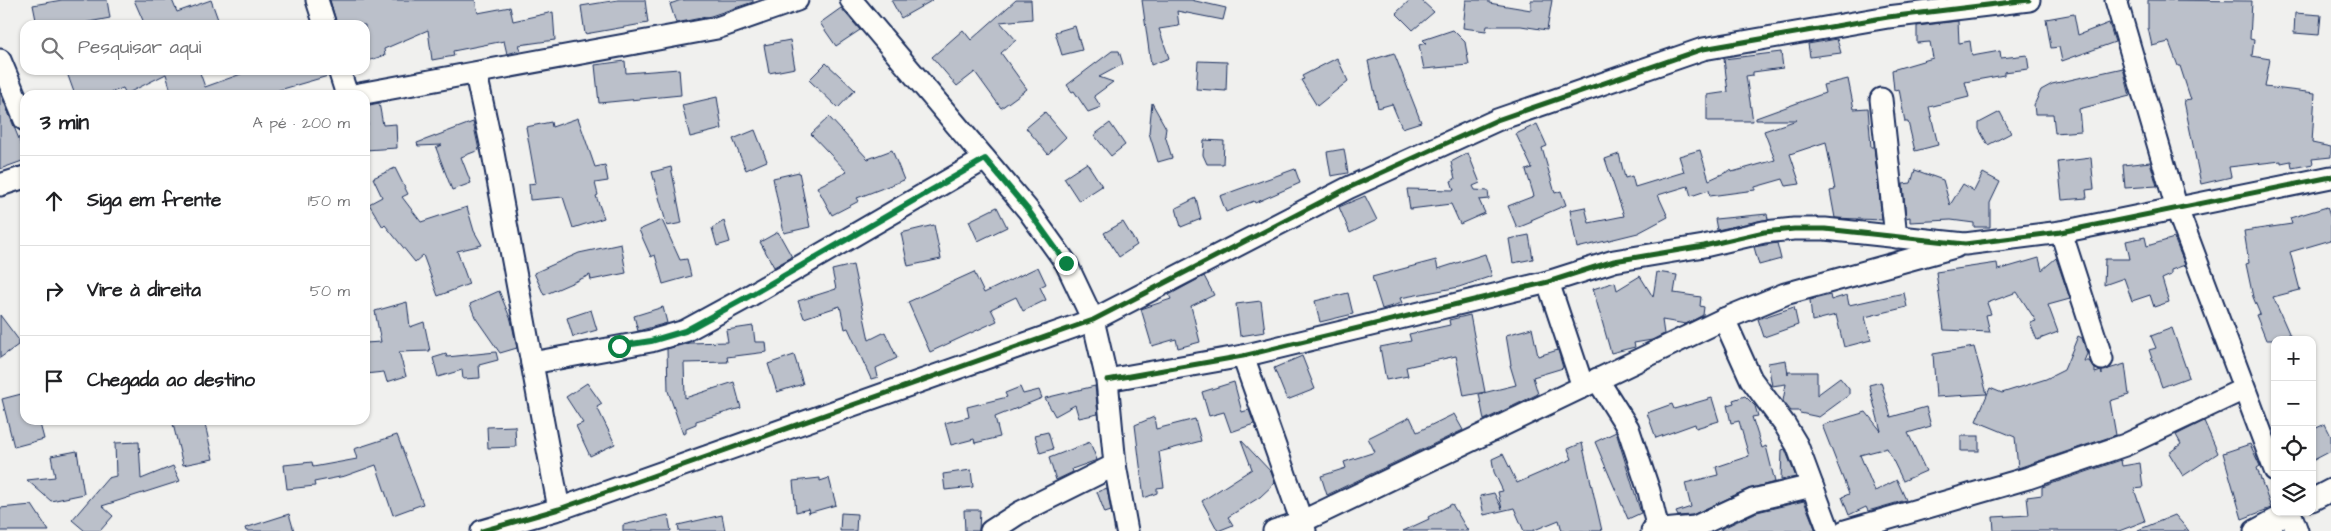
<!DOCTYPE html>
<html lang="pt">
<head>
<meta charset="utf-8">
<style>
	body { margin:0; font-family:"Architects Daughter",sans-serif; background:#f2f2f2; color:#202124 }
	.controls { position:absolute; right:15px; bottom:15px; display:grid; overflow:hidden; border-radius:10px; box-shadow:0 1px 4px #0004 }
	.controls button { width:45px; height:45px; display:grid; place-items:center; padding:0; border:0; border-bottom:1px solid #e0e0e0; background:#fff; color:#202124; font:25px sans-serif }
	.stop { position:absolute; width:15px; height:15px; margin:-11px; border:4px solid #0b8043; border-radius:50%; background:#fff }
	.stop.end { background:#0b8043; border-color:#fff; box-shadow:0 1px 5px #0008 }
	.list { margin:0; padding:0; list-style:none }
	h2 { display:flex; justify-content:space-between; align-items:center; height:65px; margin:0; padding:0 20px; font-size:21px }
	h2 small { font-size:16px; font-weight:400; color:#757577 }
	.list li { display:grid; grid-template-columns:32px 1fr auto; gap:15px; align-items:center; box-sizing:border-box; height:90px; padding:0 20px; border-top:1px solid #e0e0e0 }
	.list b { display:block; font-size:19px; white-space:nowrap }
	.list em { font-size:16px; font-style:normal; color:#757577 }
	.icon { flex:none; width:28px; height:28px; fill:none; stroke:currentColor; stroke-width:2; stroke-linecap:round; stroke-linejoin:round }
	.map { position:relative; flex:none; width:2331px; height:531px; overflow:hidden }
	.search { position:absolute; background:#fff; box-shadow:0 1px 4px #0004; left:20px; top:20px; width:350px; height:55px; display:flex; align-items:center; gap:12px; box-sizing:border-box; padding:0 18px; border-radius:15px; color:#757577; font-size:19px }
	.panel { position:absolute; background:#fff; box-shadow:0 1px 4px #0004; left:20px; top:90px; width:350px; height:335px; border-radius:15px }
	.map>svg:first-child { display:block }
</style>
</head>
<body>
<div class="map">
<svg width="2331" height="531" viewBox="0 0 2331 531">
	<rect width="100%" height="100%" fill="#f0f0ee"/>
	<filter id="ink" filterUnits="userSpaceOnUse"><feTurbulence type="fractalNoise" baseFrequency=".02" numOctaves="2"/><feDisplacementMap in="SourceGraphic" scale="10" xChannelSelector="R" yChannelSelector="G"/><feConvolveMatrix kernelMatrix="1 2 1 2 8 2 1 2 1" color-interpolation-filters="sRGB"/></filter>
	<g filter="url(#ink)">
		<g fill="#bbc0ca" stroke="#1b2f5e">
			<polygon points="62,0 107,0 110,18 73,25 37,25 33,5"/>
			<polygon points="134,0 172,0 177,12 211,0 220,25 145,25"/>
			<polygon points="330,0 475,0 478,13 510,7 513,21 553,12 555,40 519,45 521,50 507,54 504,41 453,51 454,56 432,60 428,30 384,49 385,55 365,62 365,25 337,25"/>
			<polygon points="618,0 645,0 648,23 585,34 581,6"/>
			<polygon points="681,0 753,0 753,2 711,16 676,23 670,4"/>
			<polygon points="891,0 933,0 901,18"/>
			<polygon points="1016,0 1031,0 1032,19 1000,22 1016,40 1001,53 1027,89 1001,108 975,72 957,86 932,57 963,30 971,40"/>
			<polygon points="1142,0 1191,0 1226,8 1223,20 1177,11 1179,26 1159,29 1169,58 1151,65"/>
			<polygon points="1410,0 1421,0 1434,12 1413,30 1396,13"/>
			<polygon points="1466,0 1489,0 1489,3 1531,10 1531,0 1552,0 1547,30 1521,26 1487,26 1486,31 1463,28"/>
			<polygon points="2148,0 2252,1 2250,39 2254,40 2252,56 2270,59 2265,87 2315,93 2312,143 2331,147 2331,157 2312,159 2313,164 2292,168 2291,161 2281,163 2281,161 2229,167 2231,177 2201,184 2184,101 2191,100 2180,66 2178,66 2169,42 2152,46 2148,28"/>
			<polygon points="841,8 860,30 836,46 820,23"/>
			<polygon points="2295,13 2321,15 2319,35 2294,33"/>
			<polygon points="2074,14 2078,35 2109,23 2115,42 2062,61 2059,47 2051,48 2046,19"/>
			<polygon points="1958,21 1959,43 1970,41 1972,56 2000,51 2001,58 2027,55 2029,69 2004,72 2004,75 1965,82 1969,97 1929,107 1938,145 1915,151 1908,122 1905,122 1899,89 1894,90 1892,70 1933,58 1930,42 1917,43 1917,26"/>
			<polygon points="1075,26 1082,50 1062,55 1055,32"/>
			<polygon points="1453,30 1465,42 1469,65 1424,69 1419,45 1426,43 1423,40"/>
			<polygon points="1837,39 1841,53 1810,57 1808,44"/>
			<polygon points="790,40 795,68 769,73 764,45"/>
			<polygon points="1112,51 1119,51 1123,64 1099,77 1113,82 1094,96 1101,107 1088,112 1074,91 1072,92 1067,85"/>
			<polygon points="1781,52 1783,68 1753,72 1753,75 1746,76 1753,121 1707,121 1707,95 1728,92 1724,59"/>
			<polygon points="1394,53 1421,122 1402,128 1392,104 1378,108 1368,61"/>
			<polygon points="1337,58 1348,81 1317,106 1301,80 1304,79 1302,76"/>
			<polygon points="625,61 626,73 679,69 681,95 599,103 595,65"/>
			<polygon points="1198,61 1227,62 1226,91 1196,89"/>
			<polygon points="826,63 855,90 838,108 809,80"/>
			<polygon points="2123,68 2130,96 2079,109 2081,131 2055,133 2053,114 2035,114 2034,105 2041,90 2052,84"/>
			<polygon points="66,70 199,70 205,87 252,70 327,70 328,76 262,95 172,95 166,74 126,94 123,88 104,95 75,95"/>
			<polygon points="1848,79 1854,109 1868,108 1871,147 1874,147 1882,220 1835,218 1830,191 1835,190 1826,142 1790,154 1800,184 1786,186 1783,179 1755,187 1755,190 1710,196 1709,190 1691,196 1688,186 1658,195 1668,217 1638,233 1577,248 1570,210 1585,207 1589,223 1624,216 1605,159 1619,154 1625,178 1632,176 1635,187 1684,172 1679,156 1700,150 1709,180 1731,170 1732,172 1775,160 1764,131 1797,120 1756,120 1756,118 1825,93 1823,85"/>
			<polygon points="0,92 25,154 25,160 0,169"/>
			<polygon points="717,97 722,129 690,137 682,105"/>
			<polygon points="379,103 383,125 396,124 397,148 365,150 365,126 368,125 365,106"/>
			<polygon points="1152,103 1166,128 1165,135 1172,158 1158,162 1149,133"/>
			<polygon points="1045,112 1066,137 1048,154 1026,128"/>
			<polygon points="2000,112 2011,133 1988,145 1979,129 1979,123"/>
			<polygon points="829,117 868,159 892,150 904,180 857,198 859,201 832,215 817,187 847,172 811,134"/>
			<polygon points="578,118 595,167 605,165 608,181 595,183 598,195 596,196 604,218 573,228 563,197 530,200 529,184 536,183 526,127 551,122 552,127"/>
			<polygon points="473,122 479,150 461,157 471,183 452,190 436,148 442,145 418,146 417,143"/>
			<polygon points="1110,123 1125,145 1111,156 1094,135"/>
			<polygon points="1537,124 1547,146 1542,148 1555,193 1561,191 1566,205 1531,220 1532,222 1517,228 1508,206 1534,196 1526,170 1532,168 1516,134"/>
			<polygon points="755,130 767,161 746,170 733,139"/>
			<polygon points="1204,140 1224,141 1223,164 1207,164 1203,155"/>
			<polygon points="1344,149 1348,173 1331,176 1327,152"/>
			<polygon points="1468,153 1480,183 1473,186 1475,190 1488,191 1489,199 1479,200 1485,213 1460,224 1451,204 1410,209 1407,189 1454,190 1451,181 1455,179 1451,162"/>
			<polygon points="2091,158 2094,189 2086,190 2087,198 2062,200 2058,162"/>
			<polygon points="2150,162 2157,186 2125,188 2123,165"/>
			<polygon points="1087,163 1102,186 1079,201 1064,178"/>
			<polygon points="671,167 682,223 667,226 652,172"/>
			<polygon points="395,168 408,194 402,197 421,222 467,207 474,231 482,245 457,251 469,284 438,296 423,255 415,262 385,225 383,227 369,204 382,197 373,178"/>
			<polygon points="1295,169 1300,183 1255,203 1254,201 1226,212 1220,196"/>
			<polygon points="1915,170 1943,180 1950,205 1963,184 1974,191 1983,173 2000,182 1990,203 1990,227 1974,227 1974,223 1951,220 1910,222 1910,217 1906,218 1903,184 1911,183"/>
			<polygon points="799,172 810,227 784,233 773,178"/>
			<polygon points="1365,196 1377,220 1350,233 1339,207"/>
			<polygon points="1196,198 1201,219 1181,227 1176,208"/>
			<polygon points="997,207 1007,227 978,241 969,221"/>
			<polygon points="2327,207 2331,219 2331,240 2290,252 2300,290 2273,297 2292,340 2266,340 2256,315 2260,314 2253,297 2246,264 2249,263 2244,231 2292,224 2290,218"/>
			<polygon points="1767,214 1768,219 1717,230 1715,219"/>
			<polygon points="662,220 680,260 687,259 691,276 663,284 655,255 651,257 639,230"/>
			<polygon points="724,221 730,242 717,246 712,228"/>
			<polygon points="1123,222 1137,245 1119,257 1104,233"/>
			<polygon points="934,225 941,259 908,266 901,233"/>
			<polygon points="778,232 792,257 774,267 760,242"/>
			<polygon points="1529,235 1533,259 1513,263 1509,239"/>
			<polygon points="2145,237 2147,246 2174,238 2185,265 2171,270 2171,275 2162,279 2169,302 2154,307 2150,295 2132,301 2124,278 2104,285 2105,259 2130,259 2126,241"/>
			<polygon points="1777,243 1781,259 1759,265 1754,247"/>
			<polygon points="621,244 626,273 591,280 590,275 544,295 534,273 579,253"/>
			<polygon points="1485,254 1492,276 1459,287 1400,298 1402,303 1382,309 1372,277 1436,260 1438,269"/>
			<polygon points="2039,258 2042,270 2056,258 2070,299 2048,305 2058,332 2037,340 2030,323 2036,321 2017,292 1987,303 1991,314 1986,315 1990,332 1944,330 1936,272 1997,263 1998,270"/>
			<polygon points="853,265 869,340 885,332 897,358 876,368 878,377 871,379 848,328 845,329 840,306 804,318 798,301 836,289 832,270"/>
			<polygon points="1038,267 1046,284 1040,287 1046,300 1023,311 1016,297 991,309 997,321 930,352 908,302 974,272 984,293"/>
			<polygon points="1657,272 1677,275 1674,293 1701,297 1700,306 1704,307 1703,315 1686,324 1662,320 1664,334 1652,340 1634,343 1635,347 1611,353 1593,289 1615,282 1617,290 1640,276 1653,297"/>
			<polygon points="1204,276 1214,295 1191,306 1200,342 1178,348 1176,339 1152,346 1141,309 1171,299 1169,295"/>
			<polygon points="499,291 511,320 517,348 500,353 475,317 470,304"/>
			<polygon points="1348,293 1353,314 1320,322 1315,301"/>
			<polygon points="1904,293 1907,307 1865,317 1871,340 1844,347 1836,315 1812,321 1810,300 1830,295 1831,300 1847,295 1849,305"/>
			<polygon points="1261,301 1265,332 1240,336 1236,304"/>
			<polygon points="407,302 410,327 424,322 430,351 399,352 406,376 387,382 384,372 365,374 365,343 381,342 375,311"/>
			<polygon points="663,307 667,323 638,331 634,316"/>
			<polygon points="1794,307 1798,325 1764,337 1758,319"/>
			<polygon points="591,310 597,330 573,337 567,318"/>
			<polygon points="0,315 18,339 18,345 0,358"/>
			<polygon points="1470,315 1485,392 1464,396 1456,356 1406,367 1408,376 1386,380 1380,347 1411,341 1409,334 1450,325 1449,320"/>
			<polygon points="753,326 755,342 766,342 767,352 727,357 728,362 684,363 685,398 734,382 741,408 696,421 696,424 686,428 686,433 683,434 668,391 667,349 689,343 728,342 726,330"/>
			<polygon points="1532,328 1538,356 1558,350 1563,368 1533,377 1538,394 1484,420 1479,394 1516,385 1510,365 1511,365 1506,335"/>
			<polygon points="2172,328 2189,377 2162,387 2149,350 2156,348 2151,336"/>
			<polygon points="2078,336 2082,338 2087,354 2084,361 2089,361 2095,369 2095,373 2101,371 2102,375 2102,371 2125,364 2129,395 2110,401 2116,435 2018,468 2015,437 1976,421 1990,388 2002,393 2046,379 2064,370"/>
			<polygon points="1974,347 1987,394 1936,397 1933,354"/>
			<polygon points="496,352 498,360 479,365 480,378 463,379 462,370 438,377 433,358 446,354 447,357"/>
			<polygon points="794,355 803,384 777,392 768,364"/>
			<polygon points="1302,356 1315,389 1287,400 1274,368"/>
			<polygon points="1786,360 1788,375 1788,372 1817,372 1817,395 1840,378 1849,389 1849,395 1819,417 1800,413 1799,411 1791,411 1783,401 1786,384 1772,386 1768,363"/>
			<polygon points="1234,382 1242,412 1249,410 1254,424 1231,432 1224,412 1209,416 1202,392"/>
			<polygon points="1881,382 1891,417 1926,407 1931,426 1908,433 1926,471 1903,481 1887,448 1860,455 1875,491 1897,480 1906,500 1868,511 1866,507 1849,515 1842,497 1849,494 1822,425 1866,412 1881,431 1869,385"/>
			<polygon points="587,383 602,404 597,407 615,444 590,456 576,426 583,423 566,397"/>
			<polygon points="1095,386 1098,414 1079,418 1075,405 1055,416 1045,398"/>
			<polygon points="1020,387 1023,394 1039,390 1042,398 995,417 1000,437 975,443 974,439 951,445 945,423 969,417 967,407 1007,397 1005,393"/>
			<polygon points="25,393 25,420 39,420 44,439 14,447 2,399"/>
			<polygon points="1745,396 1755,406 1758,416 1752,417 1762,448 1766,446 1775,482 1748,489 1692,515 1678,516 1676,512 1691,507 1685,483 1718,475 1716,467 1749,456 1739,421 1731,423 1727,405 1734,403 1733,400"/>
			<polygon points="1712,398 1719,421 1696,428 1695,424 1656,438 1647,413 1672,404 1674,409"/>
			<polygon points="1454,414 1463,430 1327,495 1321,476 1346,468 1344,462 1375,452 1368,438 1410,417 1417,432"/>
			<polygon points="1154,417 1156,429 1195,419 1201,441 1159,452 1164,487 1157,488 1157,493 1144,498 1135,425"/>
			<polygon points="172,420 204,420 213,459 183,465"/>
			<polygon points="2204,421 2218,453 2183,476 2169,453 2181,444 2176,435"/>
			<polygon points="2325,424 2331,436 2331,451 2312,461 2312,430"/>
			<polygon points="515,426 516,447 488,448 487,427"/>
			<polygon points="1048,432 1053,449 1040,453 1035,435"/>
			<polygon points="1616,432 1641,513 1628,519 1595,442"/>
			<polygon points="397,435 423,504 393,515 376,465 345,476 314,482 315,486 287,489 284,465 312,462 313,467 357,459 354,449"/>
			<rect x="1961" y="436" width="18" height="15"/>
			<polygon points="1241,440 1271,472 1275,483 1260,497 1228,517 1233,525 1218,531 1202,501 1252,469"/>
			<polygon points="139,442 141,479 173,466 180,481 102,506 113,516 100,531 85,531 72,520 108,478 116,476 115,443"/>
			<polygon points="1090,442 1097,460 1072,469 1073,472 1056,480 1049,458"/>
			<polygon points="1582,443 1602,531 1562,531 1559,520 1532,531 1524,531 1514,508 1484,515 1480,496 1494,493 1502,509 1498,492 1503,491 1494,472 1492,459 1503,454 1517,483 1572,459 1568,449"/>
			<polygon points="2250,444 2260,466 2257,468 2271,508 2242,519 2223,453"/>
			<polygon points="1785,449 1796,477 1781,480 1782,450"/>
			<polygon points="77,451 84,494 51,501 27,480 55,477 51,456"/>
			<polygon points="2121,460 2122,466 2140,463 2143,488 2134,489 2145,521 2119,531 1994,531 1993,517 2029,515 2027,497 2042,495 2042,487"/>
			<polygon points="971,470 973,487 945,490 943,474"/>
			<polygon points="820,478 820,481 829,478 836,505 808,513 809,509 796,512 793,481"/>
			<polygon points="1107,488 1111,511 1105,513 1097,492"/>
			<polygon points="1804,501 1816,531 1721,531 1721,529 1757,512"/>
			<polygon points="1452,504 1468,531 1403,531 1429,519 1428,517"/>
			<polygon points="32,505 49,531 0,531 0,508"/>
			<polygon points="964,510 980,510 979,531 965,531"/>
			<polygon points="841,513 857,514 856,531 840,531"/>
			<polygon points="289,514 294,531 246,531 245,528"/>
			<polygon points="668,515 671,531 623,531 623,525"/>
			<polygon points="722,515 725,531 679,531 678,525"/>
			<polygon points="2175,515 2189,531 2138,531 2138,530"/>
		</g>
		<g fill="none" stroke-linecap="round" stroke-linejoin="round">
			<g stroke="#1b2f5e" stroke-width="25">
				<g id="minor">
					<polyline points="317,0 325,25"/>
					<polyline points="851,0 1028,210 1066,263 1093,320 1107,380 1115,465 1127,531"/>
					<polyline points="2116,0 2177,209 2275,470"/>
					<polyline points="0,60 25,120"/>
					<polyline points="339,70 347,95"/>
					<polyline points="476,74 493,153 559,509"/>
					<polyline points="354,95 717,28 797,0"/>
					<polyline points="1881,99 1896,237"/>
					<polyline points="0,185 25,177"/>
					<polyline points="2061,232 2102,359"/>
					<polyline points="1548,282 1583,387"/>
					<polyline points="1724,319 1751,379 1785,425 1797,445 1829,531"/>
					<polyline points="1243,356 1305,531"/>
					<polyline points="532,363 651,341 685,331 751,295 985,159"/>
					<polyline points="1597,379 1628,428 1649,491 1658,530"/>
					<polyline points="1107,380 1243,356 1548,282 1614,261 1704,246 1764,232 1794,229 1825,229 1965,244 2061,232 2331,177"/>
					<polyline points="2312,500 2331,490"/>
					<polyline points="2290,512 2297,531"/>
					<polyline points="482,531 559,509 1093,320 1348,188 1497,120 1703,49 1888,17 2029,0"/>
					<polyline points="991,531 1019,513 1115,465"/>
					<polyline points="1274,531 1301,522 1724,319 1785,294 1955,247"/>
					<polyline points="1652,531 1695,527 1753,500 1812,486"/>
					<polyline points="1845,531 2028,478 2125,445 2244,389"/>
					<polyline points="2255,531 2290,512"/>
				</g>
			</g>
			<use href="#minor" stroke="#fdfcf7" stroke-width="21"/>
			<g stroke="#fdfcf7" stroke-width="8">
				<g id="cycleway">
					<polyline points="1107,380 1243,356 1548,282 1614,261 1704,246 1764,232 1794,229 1825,229 1965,244 2061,232 2331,177"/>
					<polyline points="482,531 559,509 1093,320 1348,188 1497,120 1703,49 1888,17 2029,0"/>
				</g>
			</g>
			<use href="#cycleway" stroke="#1b5e20" stroke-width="5"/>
		</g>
	</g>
	<g fill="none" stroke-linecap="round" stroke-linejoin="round" filter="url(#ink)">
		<polyline stroke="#0b8043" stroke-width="6" points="619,346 651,341 685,331 751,295 985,159 1028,210 1066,263"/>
	</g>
</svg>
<div class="controls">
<button>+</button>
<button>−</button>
<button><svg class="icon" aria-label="locate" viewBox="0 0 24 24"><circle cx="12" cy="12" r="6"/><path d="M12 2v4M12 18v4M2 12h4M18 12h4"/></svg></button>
<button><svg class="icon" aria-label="layers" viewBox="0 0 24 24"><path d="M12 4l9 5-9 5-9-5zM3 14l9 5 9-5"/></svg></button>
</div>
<div class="stop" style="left:619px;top:346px"></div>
<div class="stop end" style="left:1066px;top:263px"></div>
<div class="search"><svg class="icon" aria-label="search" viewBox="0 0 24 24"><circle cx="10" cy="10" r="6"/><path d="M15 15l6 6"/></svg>Pesquisar aqui</div>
<section class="panel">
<h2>3 min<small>A pé · 200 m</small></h2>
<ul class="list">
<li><svg class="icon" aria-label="ahead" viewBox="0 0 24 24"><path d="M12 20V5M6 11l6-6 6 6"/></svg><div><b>Siga em frente</b></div><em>150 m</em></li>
<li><svg class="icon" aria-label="right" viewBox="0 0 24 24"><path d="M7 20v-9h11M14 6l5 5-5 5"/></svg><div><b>Vire à direita</b></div><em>50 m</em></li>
<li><svg class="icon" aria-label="arrive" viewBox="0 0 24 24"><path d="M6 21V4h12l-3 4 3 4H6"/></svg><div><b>Chegada ao destino</b></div></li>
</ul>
</section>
</div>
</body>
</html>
